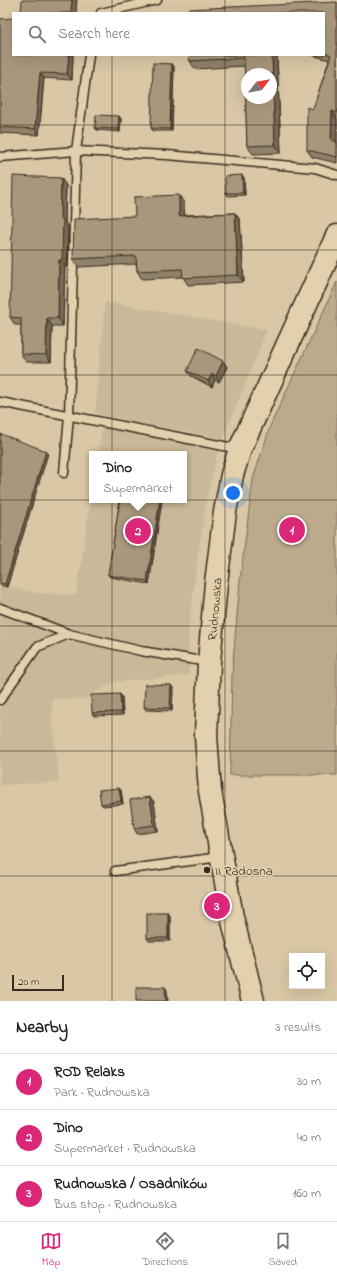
<!DOCTYPE html>
<html lang="en">
<head>
<meta charset="utf-8">
<style>
	body { margin:0; font-family:"Indie Flower",sans-serif; background:#f6f6f6; color:#222 }
	.controls { position:absolute; right:12px; bottom:12px; display:grid; overflow:hidden; border-radius:0px; box-shadow:0 4px 16px #0002 }
	.controls button { width:36px; height:36px; display:grid; place-items:center; padding:0; border:0; border-bottom:1px solid #e0e0e0; background:#fff; color:#222; font:20px sans-serif }
	.compass { position:absolute; left:241px; top:68px; width:36px; height:36px; border-radius:50%; background:#fff; box-shadow:0 4px 16px #0002; rotate:59deg }
	.scale { position:absolute; left:12px; bottom:10px; width:52px; box-sizing:border-box; padding-left:4px; border:2px solid #3b2a1e; border-top:0; font-size:11px; line-height:14px; white-space:nowrap; color:#3b2a1e; -webkit-text-stroke:3px #e3d1ae; paint-order:stroke }
	.you { position:absolute; left:233px; top:493px; width:14px; height:14px; margin:-10px; border:3px solid #fff; border-radius:50%; background:#1a73e8; box-shadow:0 0 0 6px #1a73e833 }
	.badge { display:grid; place-items:center; width:26px; height:26px; border-radius:50%; background:#db2777; color:#fff; font-size:13px; font-weight:700 }
	.pin { position:absolute; translate:-50% -50%; border:2px solid #fff; box-shadow:0 1px 4px #0006 }
	.popup { position:absolute; left:89px; top:451px; width:98px; height:52px; box-sizing:border-box; display:grid; place-content:center; border-radius:0px; background:#fff; filter:drop-shadow(0 1px 3px #0005); font-size:13px; white-space:nowrap; color:#767676 }
	.popup b { font-size:15px; color:#222 }
	.popup::after { content:''; position:absolute; left:50%; top:100%; margin-left:-8px; border:8px solid transparent; border-top-color:#fff }
	.list { margin:0; padding:0; list-style:none }
	h2 { display:flex; justify-content:space-between; align-items:center; height:52px; margin:0; padding:0 16px; font-size:17px }
	h2 small { font-size:13px; font-weight:400; color:#767676 }
	.list li { display:grid; grid-template-columns:26px 1fr auto; gap:12px; align-items:center; box-sizing:border-box; height:56px; padding:0 16px; border-top:1px solid #e0e0e0 }
	.list b { display:block; font-size:15px; white-space:nowrap }
	.list p { margin:0; font-size:13px; white-space:nowrap; color:#767676 }
	.list em { font-size:13px; font-style:normal; color:#767676 }
	.icon { flex:none; width:22px; height:22px; fill:none; stroke:currentColor; stroke-width:2; stroke-linecap:round; stroke-linejoin:round }
	.map { position:relative; flex:none; width:337px; height:1001px; overflow:hidden }
	.search { position:absolute; background:#fff; box-shadow:0 4px 16px #0002; left:12px; right:12px; top:12px; height:44px; display:flex; align-items:center; gap:10px; box-sizing:border-box; padding:0 14px; border-radius:0px; color:#767676; font-size:15px }
	.sheet { height:220px; background:#fff }
	nav { display:flex; justify-content:space-around; align-items:center; box-sizing:border-box; height:56px; border-top:1px solid #e0e0e0; background:#fff; font-size:11px; color:#767676 }
	nav a { display:grid; justify-items:center; gap:2px }
	nav .on { color:#db2777 }
	.map>svg:first-child { display:block }
</style>
</head>
<body>
<div class="map">
<svg width="337" height="1001" viewBox="0 0 337 1001">
	<rect width="100%" height="100%" fill="#d9c7a5"/>
	<filter id="ink" filterUnits="userSpaceOnUse"><feTurbulence type="fractalNoise" baseFrequency=".025" numOctaves="2"/><feDisplacementMap in="SourceGraphic" scale="8" xChannelSelector="R" yChannelSelector="G"/><feConvolveMatrix kernelMatrix="1 2 1 2 8 2 1 2 1" color-interpolation-filters="sRGB"/></filter>
	<g filter="url(#ink)">
		<g fill="#cab998">
			<polygon points="105,302 267,330 223,439 95,414"/>
			<polygon points="102,428 218,451 207,496 197,562 189,627 189,675 115,682 83,699 52,699 52,718 59,782 0,785 0,585 36,593 76,595 92,492 92,500 184,500 184,454 98,454"/>
		</g>
		<polygon fill="#bcaa8c" stroke="#7c6a55" points="337,282 337,775 230,775 232,673 240,581 253,479 271,424"/>
		<g fill="none" stroke-linecap="round" stroke-linejoin="round">
			<g stroke="#3b2a1e" stroke-width="11">
				<g id="service">
					<polyline points="101,13 157,0"/>
					<polyline points="0,157 76,151 167,155 315,168 337,175"/>
					<polyline points="0,402 239,449"/>
					<polyline points="64,473 69,416 76,151 89,55"/>
					<polyline points="0,608 69,634 141,651 208,662"/>
					<polyline points="0,700 37,647 69,634"/>
					<polyline points="115,871 220,857"/>
				</g>
			</g>
			<g stroke="#3b2a1e" stroke-width="25">
				<polyline id="secondary" points="253,1001 232,917 210,791 206,736 209,662 216,583 225,512 232,475 240,449 337,236"/>
			</g>
			<use href="#service" stroke="#e3d1ae" stroke-width="8"/>
			<use href="#secondary" stroke="#e3d1ae" stroke-width="22"/>
		</g>
		<g fill="#90826a" stroke="#3b2a1e">
			<polygon points="337,2 337,163 312,157 307,150 313,109 329,60 312,55 324,55 324,13"/>
			<polygon points="0,19 13,55 73,55 72,80 44,78 39,135 0,133"/>
			<polygon points="189,55 277,55 281,153 253,154 247,146 245,66 195,69 190,61"/>
			<polygon points="172,64 174,67 172,131 153,131 151,128"/>
			<polygon points="119,116 121,119 120,132 97,130 95,128"/>
			<polygon points="242,175 244,178 245,195 228,196 226,193"/>
			<polygon points="66,185 65,222 68,227 67,267 65,267 63,326 52,326 51,362 26,362 21,354 21,325 15,325 10,317"/>
			<polygon points="184,203 184,215 235,213 240,220 244,282 188,285 183,277 142,279 137,271 137,264 78,267 73,259 135,216"/>
			<polygon points="223,361 227,367 219,382 215,380 212,387 191,376 187,371"/>
			<polygon points="0,437 48,453 7,587 0,585"/>
			<polygon points="120,500 162,500 149,584 110,577 108,575"/>
			<polygon points="173,688 172,711 146,710 144,707"/>
			<polygon points="120,694 122,697 123,715 94,716 92,713"/>
			<polygon points="119,788 121,790 123,804 103,806 101,804"/>
			<polygon points="150,797 154,802 158,831 137,834 134,828"/>
			<polygon points="168,913 170,916 170,941 149,941 147,938"/>
		</g>
		<g fill="#766a56" stroke="#3b2a1e">
			<polygon points="72,0 77,0 76,13 71,13"/>
			<polygon points="69,55 73,55 72,80 67,74"/>
			<polygon points="272,55 277,55 281,153 275,145"/>
			<polygon points="172,64 174,67 172,131 170,129"/>
			<polygon points="40,73 44,78 39,135 35,129"/>
			<polygon points="332,111 337,119 337,148 331,140"/>
			<polygon points="119,116 121,119 120,132 118,129"/>
			<polygon points="242,175 244,178 245,195 243,193"/>
			<polygon points="61,178 66,185 65,222 68,227 67,267 62,260 60,219"/>
			<polygon points="179,195 184,203 185,223 179,216"/>
			<polygon points="235,213 240,220 244,282 238,275"/>
			<polygon points="59,260 65,267 63,326 58,318"/>
			<polygon points="47,318 52,326 51,362 46,355"/>
			<polygon points="223,361 227,367 219,382 216,376"/>
			<polygon points="212,374 215,380 212,387 208,381"/>
			<polygon points="46,451 48,453 7,587 5,584"/>
			<polygon points="160,500 162,500 149,584 147,581"/>
			<polygon points="171,685 173,688 172,711 170,708"/>
			<polygon points="120,694 122,697 123,715 121,712"/>
			<polygon points="119,788 121,790 123,804 121,801"/>
			<polygon points="150,797 154,802 158,831 154,825"/>
			<polygon points="168,913 170,916 170,941 168,938"/>
			<polygon points="165,987 167,990 168,1001 166,1001"/>
		</g>
		<g fill="#a8977b" stroke="#3b2a1e" fill-rule="evenodd">
			<polygon points="22,0 72,0 71,13 21,13"/>
			<polygon points="337,2 337,113 332,111 331,140 337,142 337,157 307,150 307,107 313,109 331,55 324,53 324,13 188,13 188,9"/>
			<polygon points="13,18 13,55 69,55 67,74 40,73 35,129 0,127 0,19"/>
			<path d="M189 55H272L275 145 247 146 244 58 190 61ZM247 74H271V98H247Z"/>
			<polygon points="153,63 172,64 170,129 151,128"/>
			<polygon points="96,115 119,116 118,129 95,128"/>
			<polygon points="242,175 243,193 226,193 225,176"/>
			<polygon points="13,176 61,178 60,219 63,219 62,260 59,260 58,318 47,318 46,355 21,354 21,318 10,317"/>
			<polygon points="179,195 179,216 235,213 238,275 183,278 182,269 137,271 136,256 73,259 74,219 135,216 134,197"/>
			<polygon points="198,348 223,361 216,376 212,374 208,381 187,371"/>
			<polygon points="1,434 46,451 5,584 0,583 0,437"/>
			<polygon points="120,500 160,500 147,581 108,575"/>
			<polygon points="145,684 171,685 170,708 144,707"/>
			<polygon points="120,694 121,712 92,713 91,695"/>
			<polygon points="119,788 121,801 101,804 99,790"/>
			<polygon points="150,797 154,825 134,828 130,800"/>
			<rect x="147" y="913" width="21" height="25"/>
			<polygon points="136,987 165,987 166,1001 136,1001"/>
		</g>
	</g>
	<path fill="none" stroke="#3b2a1e" stroke-width="1" stroke-opacity="0.55" d="M112 0V13M225 0V13M112 55V1001M225 55V1001M0 125H337M0 250H337M0 375H337M0 500H337M0 626H337M0 751H337M0 876H337"/>
	<circle fill="#3b2a1e" stroke="#e3d1ae" stroke-width="1.5" cx="207" cy="870" r="4"/>
	<g text-anchor="middle" stroke-width="3.5" stroke-linejoin="round" paint-order="stroke">
		<g font-size="13" fill="#3b2a1e" stroke="#e3d1ae">
			<text transform="translate(214 609) rotate(-85)" y="5">Rudnowska</text>
		</g>
		<g font-size="13" fill="#3b2a1e" stroke="#e3d1ae" text-anchor="start">
			<text x="215" y="875">II Radosna</text>
		</g>
	</g>
</svg>
<div class="controls">
<button><svg class="icon" aria-label="locate" viewBox="0 0 24 24"><circle cx="12" cy="12" r="6"/><path d="M12 2v4M12 18v4M2 12h4M18 12h4"/></svg></button>
</div>
<svg class="compass" viewBox="-18 -18 36 36"><path d="M0-13l5 13h-10z" fill="#e53935"/><path d="M0 13l5-13h-10z" fill="#767676"/></svg>
<div class="scale">20 m</div>
<div class="you"></div>
<div class="pin badge" style="left:292px;top:530px">1</div>
<div class="pin badge" style="left:138px;top:531px">2</div>
<div class="popup"><b>Dino</b>Supermarket</div>
<div class="pin badge" style="left:217px;top:906px">3</div>
<div class="search"><svg class="icon" aria-label="search" viewBox="0 0 24 24"><circle cx="10" cy="10" r="6"/><path d="M15 15l6 6"/></svg>Search here</div>
</div>
<section class="sheet">
<h2>Nearby<small>3 results</small></h2>
<ul class="list">
<li><span class="badge">1</span><div><b>ROD Relaks</b><p>Park · Rudnowska</p></div><em>30 m</em></li>
<li><span class="badge">2</span><div><b>Dino</b><p>Supermarket · Rudnowska</p></div><em>40 m</em></li>
<li><span class="badge">3</span><div><b>Rudnowska / Osadników</b><p>Bus stop · Rudnowska</p></div><em>160 m</em></li>
</ul>
</section>
<nav>
<a class="on"><svg class="icon" aria-label="map" viewBox="0 0 24 24"><path d="M3 6l6-2 6 2 6-2v14l-6 2-6-2-6 2zM9 4v14M15 6v14"/></svg>Map</a>
<a><svg class="icon" aria-label="directions" viewBox="0 0 24 24"><path d="M12 3l9 9-9 9-9-9zM9 14v-3h6M13 9l2 2-2 2"/></svg>Directions</a>
<a><svg class="icon" aria-label="saved" viewBox="0 0 24 24"><path d="M7 4h10v16l-5-4-5 4z"/></svg>Saved</a>
</nav>
</body>
</html>
